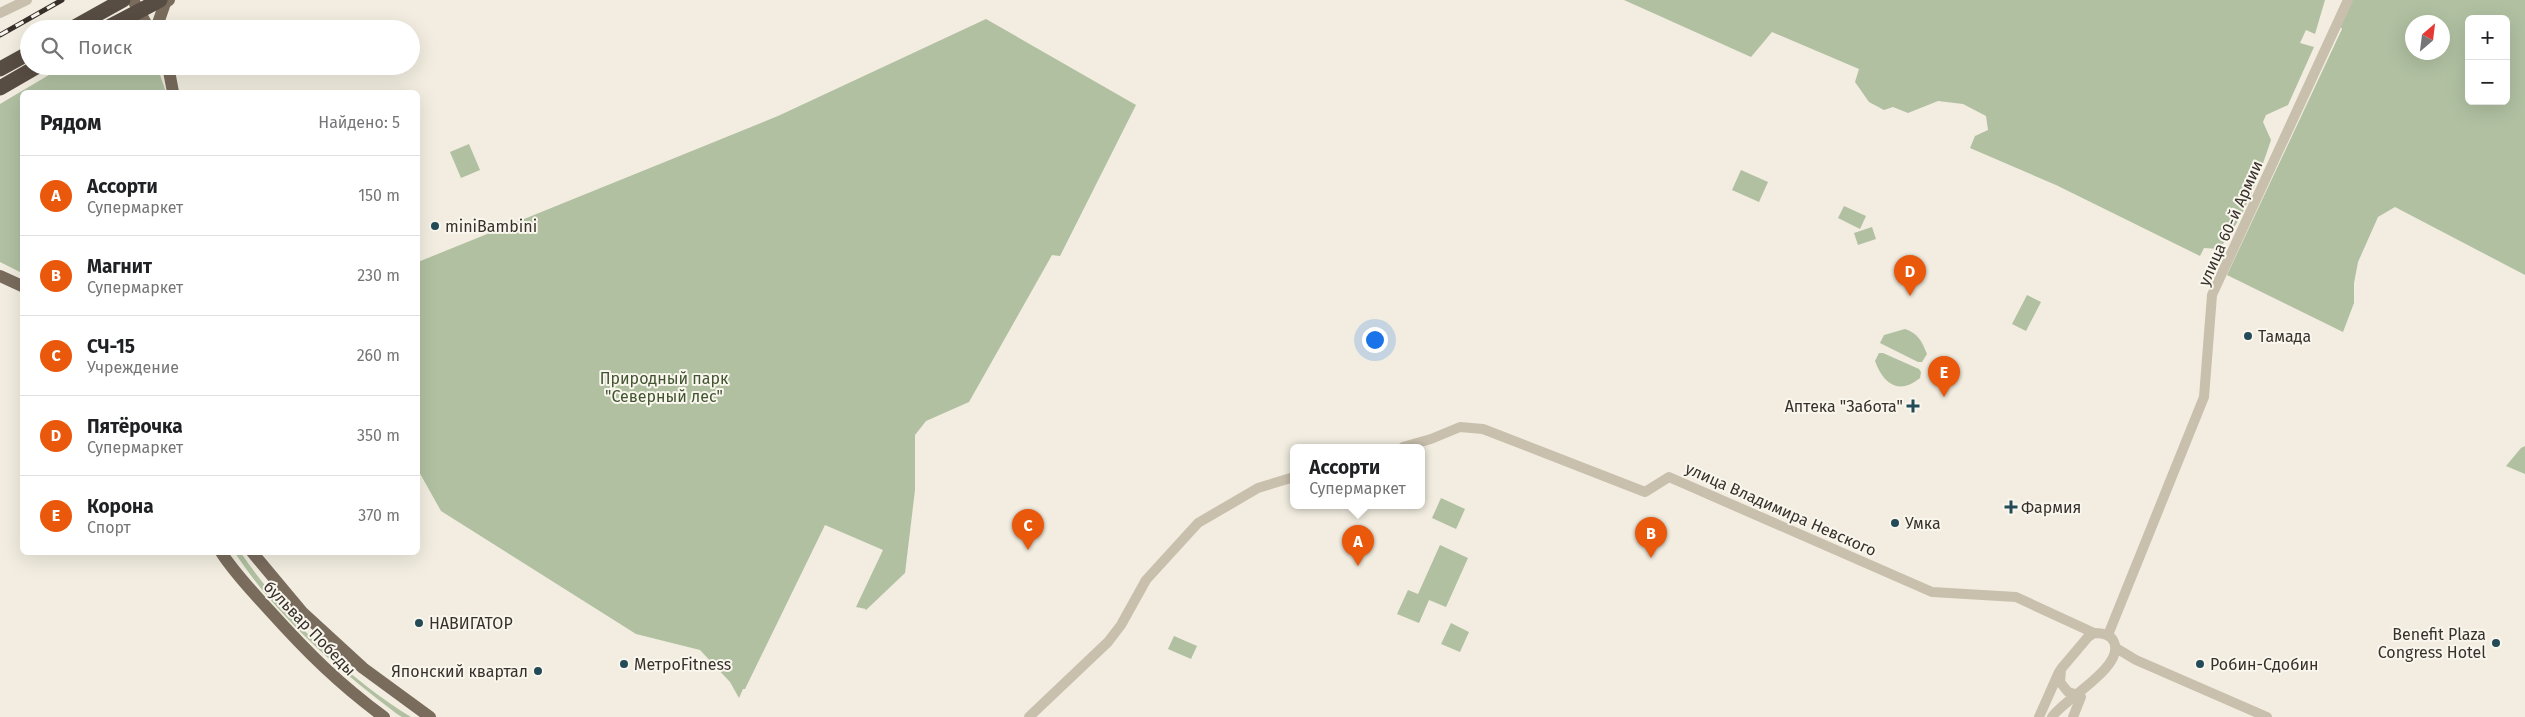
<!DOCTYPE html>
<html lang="ru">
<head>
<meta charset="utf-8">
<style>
	body { margin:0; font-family:"Fira Sans",sans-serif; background:#f2f2f2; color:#202124 }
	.controls { position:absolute; right:15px; top:15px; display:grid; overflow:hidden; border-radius:8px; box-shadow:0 5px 20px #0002 }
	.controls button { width:45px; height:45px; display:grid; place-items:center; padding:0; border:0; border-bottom:1px solid #e0e0e0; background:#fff; color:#202124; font:25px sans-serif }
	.compass { position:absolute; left:2405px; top:15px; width:45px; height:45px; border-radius:50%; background:#fff; box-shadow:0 5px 20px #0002; rotate:28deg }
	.you { position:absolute; left:1374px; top:339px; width:18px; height:18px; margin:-12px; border:4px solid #fff; border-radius:50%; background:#1a73e8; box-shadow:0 0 0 8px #1a73e833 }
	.badge { display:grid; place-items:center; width:32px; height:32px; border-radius:50%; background:#ea580c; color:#fff; font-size:16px; font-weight:700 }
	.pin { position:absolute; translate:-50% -41px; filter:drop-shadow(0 1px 2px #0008) }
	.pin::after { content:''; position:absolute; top:26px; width:18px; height:15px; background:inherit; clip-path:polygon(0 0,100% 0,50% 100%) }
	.popup { position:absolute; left:1290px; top:444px; width:135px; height:65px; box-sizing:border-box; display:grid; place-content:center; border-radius:8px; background:#fff; filter:drop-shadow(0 1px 4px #0005); font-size:16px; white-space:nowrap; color:#757577 }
	.popup b { font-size:19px; color:#202124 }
	.popup::after { content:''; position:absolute; left:50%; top:100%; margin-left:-10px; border:10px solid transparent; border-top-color:#fff }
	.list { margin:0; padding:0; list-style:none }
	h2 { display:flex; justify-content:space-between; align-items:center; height:65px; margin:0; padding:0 20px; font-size:21px }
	h2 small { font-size:16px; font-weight:400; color:#757577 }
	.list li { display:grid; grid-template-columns:32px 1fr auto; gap:15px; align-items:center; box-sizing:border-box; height:80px; padding:0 20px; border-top:1px solid #e0e0e0 }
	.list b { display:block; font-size:19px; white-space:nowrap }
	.list p { margin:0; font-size:16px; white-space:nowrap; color:#757577 }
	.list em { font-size:16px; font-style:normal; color:#757577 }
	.icon { flex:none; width:28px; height:28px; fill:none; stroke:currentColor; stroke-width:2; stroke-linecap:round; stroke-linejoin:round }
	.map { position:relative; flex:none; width:2525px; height:717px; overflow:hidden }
	.search { position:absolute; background:#fff; box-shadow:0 5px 20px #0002; left:20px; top:20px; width:400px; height:55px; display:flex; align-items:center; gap:12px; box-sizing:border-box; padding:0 18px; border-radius:28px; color:#757577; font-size:19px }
	.panel { position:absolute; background:#fff; box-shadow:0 5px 20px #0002; left:20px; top:90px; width:400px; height:465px; border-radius:8px }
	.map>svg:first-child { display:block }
</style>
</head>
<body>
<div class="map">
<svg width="2525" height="717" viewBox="0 0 2525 717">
	<rect width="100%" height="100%" fill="#f2ede0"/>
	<g fill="#b0c0a1" fill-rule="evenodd">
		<path d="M1624 0H2325L2315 34 2306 30 2300 43 2314 47 2288 105 2266 115 2263 122 2271 140C2258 179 2245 217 2219 249L2204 248 2200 256 2056 185 1970 148 1975 136 1988 130 1986 116 1963 104 1938 101 1908 113 1893 107 1884 110 1869 102 1855 82 1859 69 1772 32 1751 57Z"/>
		<path d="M2351 0H2525V275L2395 207 2378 217 2358 262 2354 283V303L2343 332 2227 275 2342 29 2340 26ZM2469 19H2506V101H2469ZM2412 22H2442V52H2412Z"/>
		<polygon points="986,19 1136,105 1060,256 1052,255 969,402 926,421 915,435 915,490 905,573 865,611 866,609 856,607 883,550 825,525 745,689 743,689 739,698 730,682 700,650 636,634 441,511 418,470 418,262 778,116"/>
		<polygon points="64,66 157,66 166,92 22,92 22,273 0,262 0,104"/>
		<polygon points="469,144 480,170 461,178 450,152"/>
		<polygon points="1741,170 1768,182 1759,202 1732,190"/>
		<polygon points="1844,206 1866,216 1860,229 1838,218"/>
		<polygon points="1872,227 1876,239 1858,245 1854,233"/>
		<polygon points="2027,295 2041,302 2026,331 2012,324"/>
		<path d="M1905 329C1918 333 1922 342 1927 354L1922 362H1918L1880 343 1884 335Z"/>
		<path d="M1879 353H1883L1919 369 1921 372 1920 378C1898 396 1883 383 1875 361Z"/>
		<polygon points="2525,446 2525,474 2506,466 2521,448"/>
		<polygon points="1441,498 1465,509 1456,529 1432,518"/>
		<polygon points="1440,545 1468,558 1446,607 1429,600 1419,623 1397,614 1408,590 1418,594"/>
		<path d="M235 553H241C285 617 345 676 411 717H402L397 714C335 667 278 618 235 553Z"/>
		<polygon points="1451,623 1469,632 1460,652 1441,644"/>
		<polygon points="1174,636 1197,646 1191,659 1168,649"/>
	</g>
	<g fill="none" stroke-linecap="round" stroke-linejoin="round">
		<g stroke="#c9bfad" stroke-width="10">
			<polyline points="0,13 27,0"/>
			<polyline points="1403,447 1431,439 1460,427 1483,429 1645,492 1669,477 1932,592 2016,597 2094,633"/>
			<polyline points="2108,635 2204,397 2212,295 2348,0"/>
			<polyline points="2116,648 2136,660 2267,717"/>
			<polyline points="1029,717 1108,642 1121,625 1146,580 1198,523 1258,488 1294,477"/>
			<polyline points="2039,717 2059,672"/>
			<path d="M2052 717C2064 699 2125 667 2114 642 2111 634 2102 633 2094 633L2088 637 2061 669 2060 682 2068 692 2075 694"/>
			<polyline points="2073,717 2081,697"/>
		</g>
		<g stroke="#796c5d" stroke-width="12">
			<polyline points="133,0 149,29"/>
			<polyline points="156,29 165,3 169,0"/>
			<polyline points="168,66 173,92"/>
			<polyline points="0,276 22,286"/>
			<path d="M221 552C235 574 253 592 270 611 307 652 339 684 384 717"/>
			<polyline points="252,552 303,613 363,668 430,717"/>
		</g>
		<g stroke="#584d43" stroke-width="15">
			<polyline points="71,29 123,0"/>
			<polyline points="105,29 160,0"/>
			<polyline points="0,69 29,53"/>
			<polyline points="0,88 38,66"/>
		</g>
		<g stroke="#38312b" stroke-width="5">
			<polyline id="rail" points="0,35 62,0"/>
		</g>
		<use href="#rail" stroke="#f9f6ed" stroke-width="3" stroke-dasharray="9" stroke-linecap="butt"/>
	</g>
	<g fill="#234a57" stroke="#f9f6ed" stroke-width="2">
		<circle cx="435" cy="226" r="5"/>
		<circle cx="2248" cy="336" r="5"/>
		<path d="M1910.5 398.5h5v5h5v5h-5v5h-5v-5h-5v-5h5z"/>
		<path d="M2008.5 499.5h5v5h5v5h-5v5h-5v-5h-5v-5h5z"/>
		<circle cx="1895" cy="523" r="5"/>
		<circle cx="419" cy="623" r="5"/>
		<circle cx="2496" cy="643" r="5"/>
		<circle cx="624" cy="664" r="5"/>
		<circle cx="2200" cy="664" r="5"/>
		<circle cx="538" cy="671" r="5"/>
	</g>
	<g text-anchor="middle" stroke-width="4" stroke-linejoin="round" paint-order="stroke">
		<g font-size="16" fill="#38312b" stroke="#f9f6ed">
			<text transform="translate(2230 223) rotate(-66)" y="6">улица 60-й Армии</text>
			<text transform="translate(1781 509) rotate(24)" y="6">улица Владимира Невского</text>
			<text transform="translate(310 628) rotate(46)" y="6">бульвар Победы</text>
		</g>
		<g font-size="16" fill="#38312b" stroke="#f9f6ed" text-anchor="start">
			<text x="445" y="232">miniBambini</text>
			<text x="2258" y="342">Тамада</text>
			<text x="1903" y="412" text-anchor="end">Аптека "Забота"</text>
			<text x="2021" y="513">Фармия</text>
			<text x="1905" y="529">Умка</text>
			<text x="429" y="629">НАВИГАТОР</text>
			<text x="2486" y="640" text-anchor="end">Benefit Plaza<tspan x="2486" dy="18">Congress Hotel</tspan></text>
			<text x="634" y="670">МетроFitness</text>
			<text x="2210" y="670">Робин-Сдобин</text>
			<text x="528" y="677" text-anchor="end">Японский квартал</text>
		</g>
		<g font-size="16" fill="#415430" stroke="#f9f6ed">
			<text x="664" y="384">Природный парк<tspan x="664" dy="18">"Северный лес"</tspan></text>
		</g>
	</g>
</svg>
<div class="controls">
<button>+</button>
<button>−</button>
</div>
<svg class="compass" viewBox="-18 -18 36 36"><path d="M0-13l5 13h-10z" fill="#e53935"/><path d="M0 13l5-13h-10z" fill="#757577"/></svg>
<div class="you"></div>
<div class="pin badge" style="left:1358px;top:566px">A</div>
<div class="popup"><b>Ассорти</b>Супермаркет</div>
<div class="pin badge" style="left:1651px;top:558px">B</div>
<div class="pin badge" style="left:1028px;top:550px">C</div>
<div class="pin badge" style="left:1910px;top:296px">D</div>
<div class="pin badge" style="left:1944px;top:397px">E</div>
<div class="search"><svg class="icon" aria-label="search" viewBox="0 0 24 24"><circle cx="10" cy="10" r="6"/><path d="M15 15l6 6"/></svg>Поиск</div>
<section class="panel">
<h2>Рядом<small>Найдено: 5</small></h2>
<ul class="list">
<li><span class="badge">A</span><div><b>Ассорти</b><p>Супермаркет</p></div><em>150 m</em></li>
<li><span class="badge">B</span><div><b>Магнит</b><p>Супермаркет</p></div><em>230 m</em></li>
<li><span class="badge">C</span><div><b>СЧ-15</b><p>Учреждение</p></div><em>260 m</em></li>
<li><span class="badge">D</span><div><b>Пятёрочка</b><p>Супермаркет</p></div><em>350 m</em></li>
<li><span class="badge">E</span><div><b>Корона</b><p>Спорт</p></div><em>370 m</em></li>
</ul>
</section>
</div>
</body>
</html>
